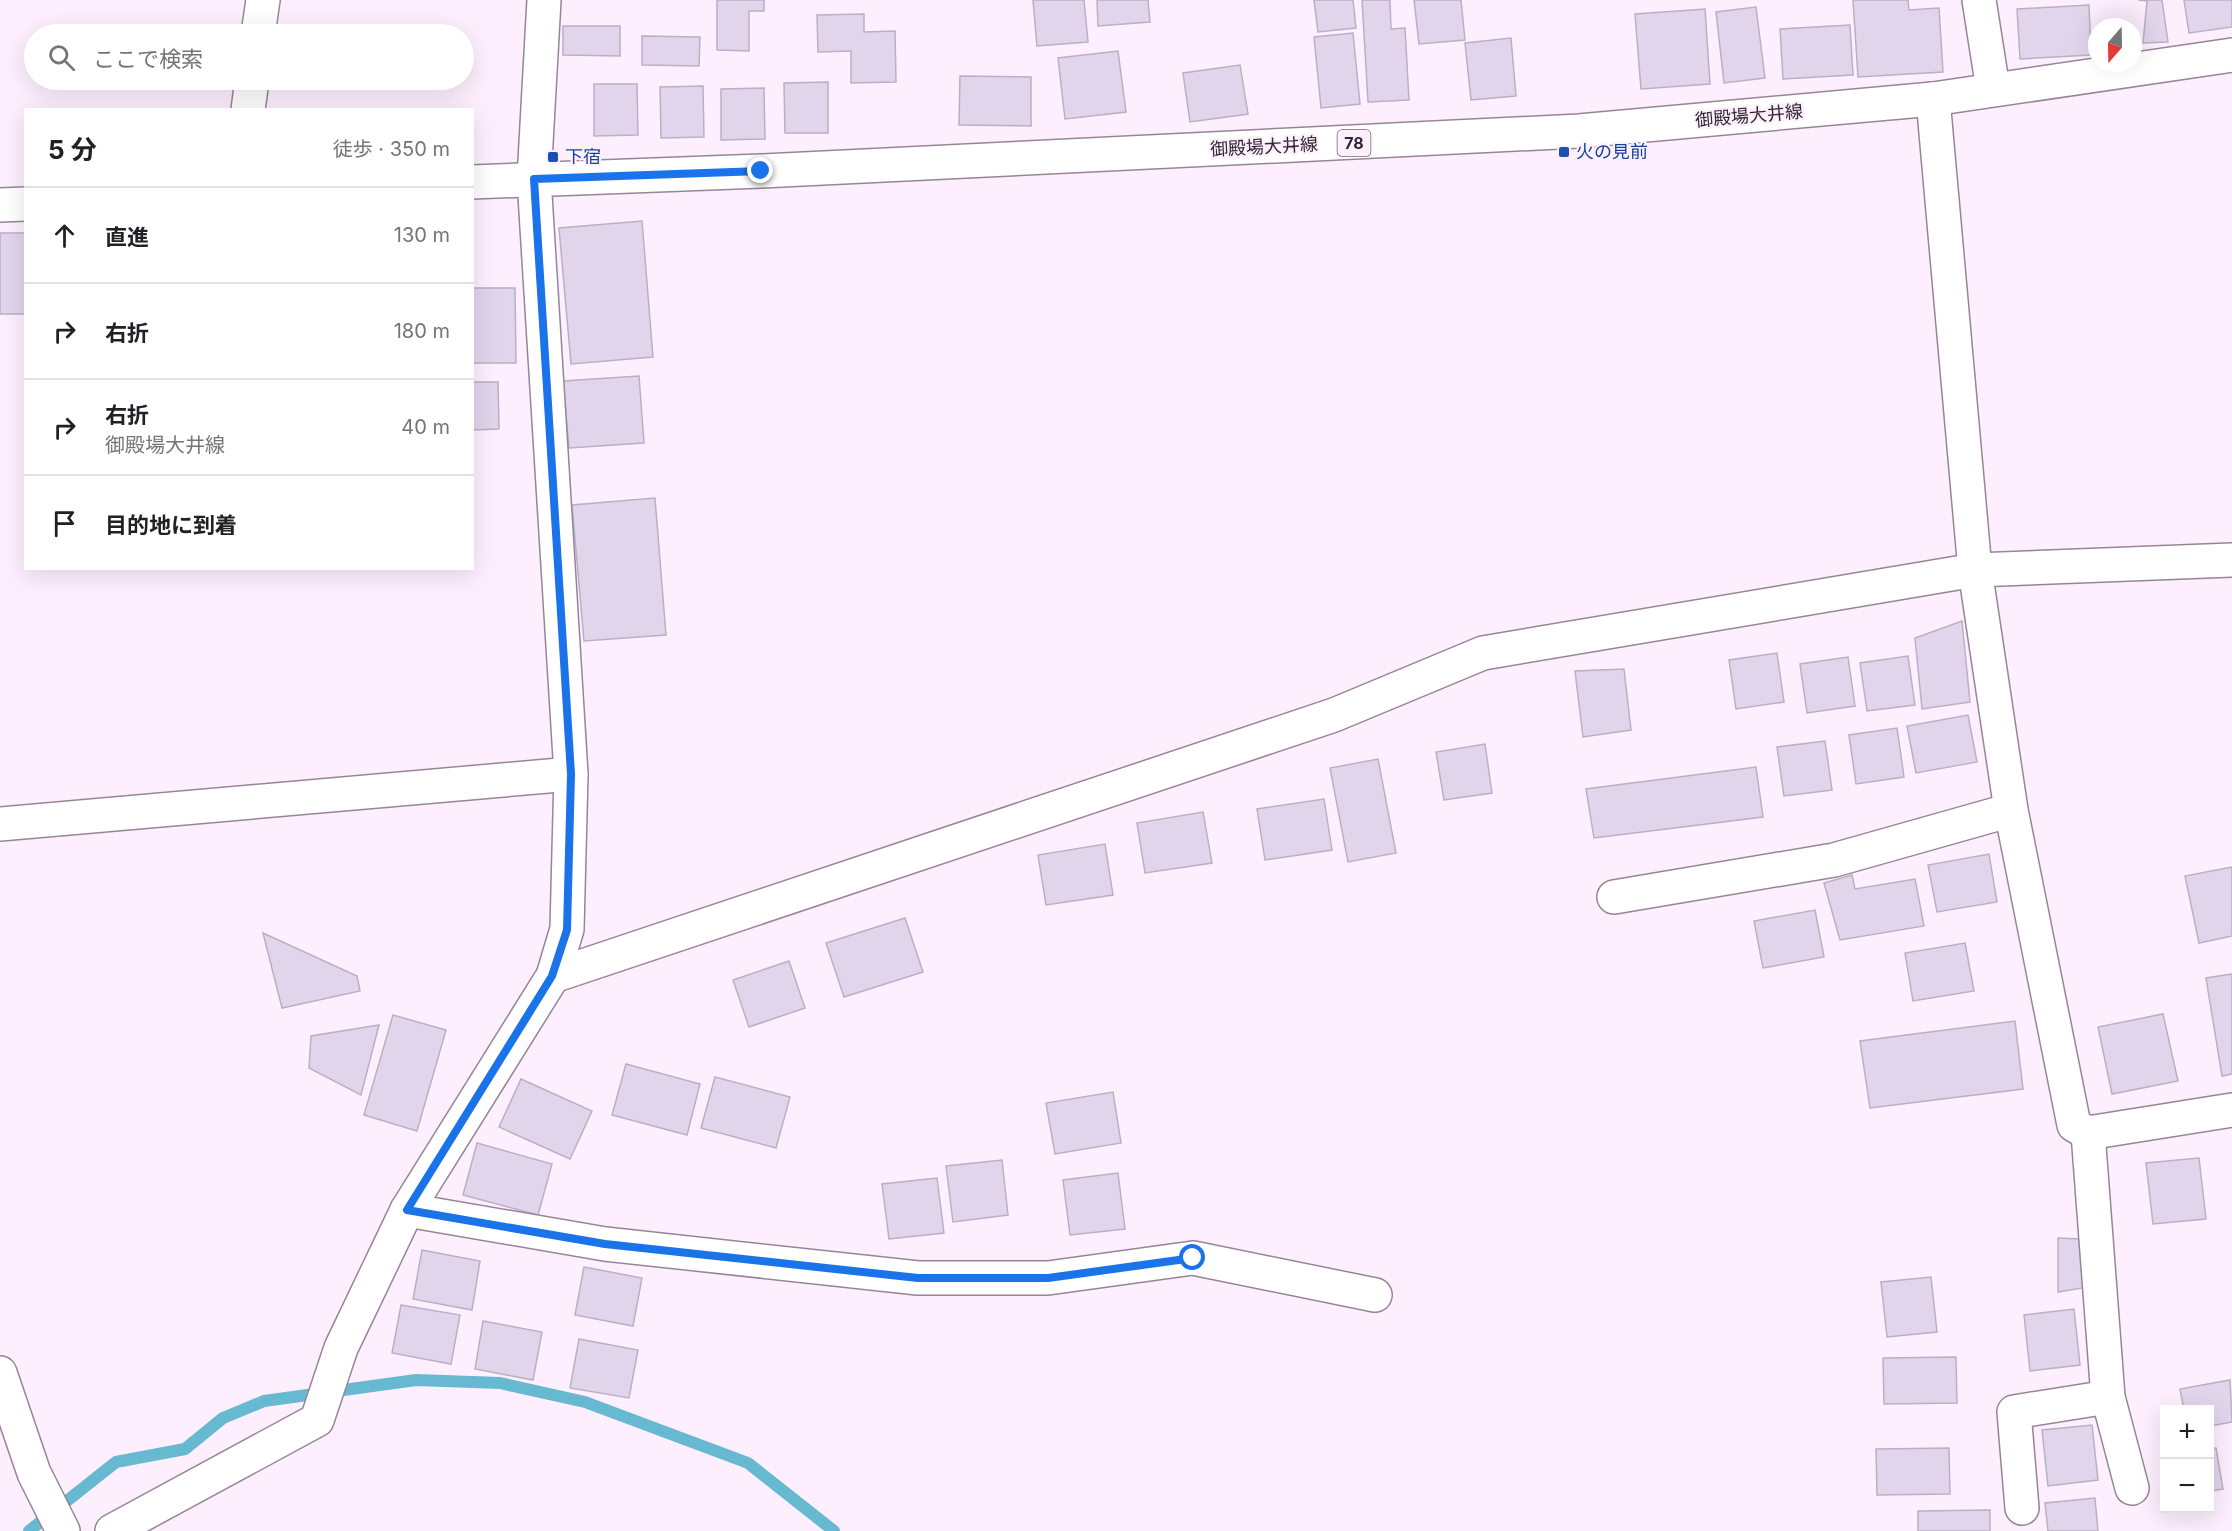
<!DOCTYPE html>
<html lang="ja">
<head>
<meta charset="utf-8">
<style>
	body { margin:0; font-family:Inter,"Noto Sans JP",sans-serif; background:#f2f2f2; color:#202124 }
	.controls { position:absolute; right:18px; bottom:18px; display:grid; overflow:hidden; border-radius:0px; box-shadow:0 6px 24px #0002 }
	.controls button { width:54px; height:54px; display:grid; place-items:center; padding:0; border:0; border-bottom:2px solid #e0e0e0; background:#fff; color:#202124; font:30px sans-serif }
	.compass { position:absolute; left:2088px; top:18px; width:54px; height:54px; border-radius:50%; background:#fff; box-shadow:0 6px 24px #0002; rotate:200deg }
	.stop { position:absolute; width:18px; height:18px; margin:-14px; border:4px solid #1a73e8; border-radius:50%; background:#fff }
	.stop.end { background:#1a73e8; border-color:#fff; box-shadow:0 2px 6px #0008 }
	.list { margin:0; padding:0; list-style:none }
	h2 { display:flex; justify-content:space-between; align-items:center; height:78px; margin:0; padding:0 24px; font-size:26px }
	h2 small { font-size:20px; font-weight:400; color:#757577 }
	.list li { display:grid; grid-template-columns:39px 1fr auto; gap:18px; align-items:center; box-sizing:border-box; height:96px; padding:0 24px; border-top:2px solid #e0e0e0 }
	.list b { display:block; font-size:22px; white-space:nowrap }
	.list p { margin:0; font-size:20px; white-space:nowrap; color:#757577 }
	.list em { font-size:20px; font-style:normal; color:#757577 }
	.icon { flex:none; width:33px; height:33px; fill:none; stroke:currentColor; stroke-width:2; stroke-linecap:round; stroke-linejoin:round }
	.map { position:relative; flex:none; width:2232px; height:1531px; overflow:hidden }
	.search { position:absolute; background:#fff; box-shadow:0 6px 24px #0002; left:24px; top:24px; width:450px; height:66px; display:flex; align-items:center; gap:15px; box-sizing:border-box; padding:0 21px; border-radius:33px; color:#757577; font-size:22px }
	.panel { position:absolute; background:#fff; box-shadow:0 6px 24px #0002; left:24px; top:108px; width:450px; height:462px; border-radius:0px }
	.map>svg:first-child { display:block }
</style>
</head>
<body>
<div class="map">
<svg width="2232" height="1531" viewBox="0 0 2232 1531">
	<rect width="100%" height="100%" fill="#feefff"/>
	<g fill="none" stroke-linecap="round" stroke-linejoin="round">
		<polyline stroke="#66b9d1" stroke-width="12" points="29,1531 116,1462 185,1449 223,1418 264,1401 416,1380 500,1383 585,1402 748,1463 834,1531"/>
	</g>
	<g fill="#e1d5ec" stroke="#bbafc5" stroke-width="1.5">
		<polygon points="717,0 764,0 764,11 749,11 749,51 717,50"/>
		<polygon points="1033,0 1084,0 1088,42 1037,46"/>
		<polygon points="1097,0 1148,0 1150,22 1098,26"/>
		<polygon points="1314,0 1353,0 1356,28 1318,32"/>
		<polygon points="1362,0 1390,0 1391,29 1405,28 1409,100 1368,102"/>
		<polygon points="1414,0 1461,0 1465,40 1419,44"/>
		<polygon points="1853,0 1908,0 1909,10 1939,8 1943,72 1858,77"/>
		<polygon points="2138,0 2162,0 2168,42 2143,43 2147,1"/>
		<polygon points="2184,0 2232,0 2232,27 2189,33"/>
		<polygon points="2089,5 2091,55 2020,59 2017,9"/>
		<polygon points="1756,7 1765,78 1724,83 1716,12"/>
		<polygon points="1705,9 1710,84 1641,89 1635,14"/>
		<polygon points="864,14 864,32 895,31 896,82 851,83 851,51 818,52 817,15"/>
		<polygon points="1850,25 1853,75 1783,79 1780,29"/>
		<polygon points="563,26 620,26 620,56 563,55"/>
		<polygon points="1353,33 1360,104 1321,108 1314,37"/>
		<polygon points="642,36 700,37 699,66 642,65"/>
		<polygon points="1511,38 1516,96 1471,100 1465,43"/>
		<polygon points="1118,51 1126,112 1065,119 1058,58"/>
		<polygon points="1240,65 1248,114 1190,122 1183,73"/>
		<polygon points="960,76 1031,77 1031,126 959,125"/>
		<polygon points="828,82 828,133 785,133 784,83"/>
		<polygon points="594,84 637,84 638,135 594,136"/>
		<polygon points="703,86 704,137 661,138 660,87"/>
		<polygon points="764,88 765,139 721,140 721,89"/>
		<polygon points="642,221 653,357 571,364 559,228"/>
		<rect x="0" y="233" width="26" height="81"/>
		<polygon points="472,288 515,288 516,363 472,363"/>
		<polygon points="639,376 644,443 569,448 563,381"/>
		<polygon points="472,382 498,382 499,429 472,430"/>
		<polygon points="655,498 666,635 584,641 572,505"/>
		<polygon points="1962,621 1970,702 1922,709 1915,638"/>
		<polygon points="1777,653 1784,702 1736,709 1729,660"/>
		<polygon points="1908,656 1915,705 1867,711 1860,663"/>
		<polygon points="1848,657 1855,706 1807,713 1800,664"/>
		<polygon points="1624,669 1631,730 1583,737 1575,671"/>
		<polygon points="1968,715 1977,762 1916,773 1907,726"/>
		<polygon points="1897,728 1904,777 1856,784 1849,735"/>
		<polygon points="1825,741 1832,790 1784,796 1777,747"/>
		<polygon points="1485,744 1492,793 1444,800 1436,752"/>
		<polygon points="1378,759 1396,853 1348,862 1330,768"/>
		<polygon points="1756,767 1763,817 1594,838 1586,789"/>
		<polygon points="1324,799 1332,850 1265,860 1257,809"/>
		<polygon points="1203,812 1212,863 1145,873 1137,823"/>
		<polygon points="1105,844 1113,895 1046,905 1038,855"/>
		<polygon points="1989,854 1997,902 1937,912 1928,865"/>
		<polygon points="2232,867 2232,936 2199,943 2185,876"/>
		<polygon points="1852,875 1855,889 1915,879 1924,926 1840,940 1824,883"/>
		<polygon points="1815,910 1824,957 1763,968 1754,921"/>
		<polygon points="905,918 923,972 844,997 826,943"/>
		<polygon points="263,933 357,976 360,991 282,1008"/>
		<polygon points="1965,943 1974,991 1913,1001 1905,953"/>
		<polygon points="789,961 805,1008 749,1027 733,980"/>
		<polygon points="2232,974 2232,1074 2222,1076 2206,978"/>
		<polygon points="2163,1014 2178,1081 2112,1094 2098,1027"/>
		<polygon points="393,1015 446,1030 417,1131 364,1115"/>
		<polygon points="2015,1021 2023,1089 1870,1108 1860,1041"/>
		<polygon points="379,1025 361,1095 309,1068 311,1036"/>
		<polygon points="626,1064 700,1084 687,1135 612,1115"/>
		<polygon points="715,1077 790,1097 776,1148 701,1128"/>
		<polygon points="521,1079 592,1111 570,1159 499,1127"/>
		<polygon points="1113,1092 1121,1143 1055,1154 1046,1103"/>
		<polygon points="477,1143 552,1164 538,1215 463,1195"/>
		<polygon points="2199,1158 2206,1219 2153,1224 2146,1163"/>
		<polygon points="1002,1160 1008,1215 953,1222 946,1166"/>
		<polygon points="1118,1173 1125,1229 1070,1235 1063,1180"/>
		<polygon points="937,1178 944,1233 889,1239 882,1184"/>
		<polygon points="2058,1238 2080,1239 2088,1287 2058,1292"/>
		<polygon points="422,1250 480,1261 472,1310 413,1299"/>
		<polygon points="584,1267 642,1278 633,1326 575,1315"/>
		<polygon points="1931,1277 1937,1332 1887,1337 1881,1282"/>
		<polygon points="401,1305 460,1315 451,1364 392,1353"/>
		<polygon points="2074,1309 2080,1365 2030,1371 2024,1315"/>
		<polygon points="483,1321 542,1332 533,1380 475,1369"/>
		<polygon points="579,1339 638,1350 629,1398 570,1388"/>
		<polygon points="1956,1357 1957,1403 1884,1404 1883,1358"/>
		<polygon points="2230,1380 2232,1422 2210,1426 2210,1410 2184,1410 2180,1389"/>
		<polygon points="2092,1425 2098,1480 2048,1486 2042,1430"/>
		<polygon points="1949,1448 1950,1494 1877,1495 1876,1449"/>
		<polygon points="2216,1448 2223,1489 2210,1491 2210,1449"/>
		<polygon points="2095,1498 2098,1531 2048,1531 2045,1503"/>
		<polygon points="1990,1510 1990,1531 1918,1531 1918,1511"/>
	</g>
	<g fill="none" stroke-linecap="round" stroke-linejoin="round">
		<g stroke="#978597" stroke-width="36">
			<g id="minor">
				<polyline points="1979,0 1993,89"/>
				<polyline points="258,34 263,0"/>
				<polyline points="1933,99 1975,570 2011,810 2074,1125 2088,1133 2232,1110"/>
				<polyline points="248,110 252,80"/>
				<polyline points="0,824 571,774"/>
				<polyline points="1614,897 1834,860 2011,810"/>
				<polyline points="553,976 1334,715 1483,653 1975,570 2232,560"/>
				<polyline points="2088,1133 2108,1397 2132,1488"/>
				<polyline points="407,1210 605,1244 918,1278 1048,1278 1193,1258 1375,1295"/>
				<polyline points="0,1373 34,1473 63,1531"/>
				<polyline points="2022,1508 2014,1412 2108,1397"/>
				<polyline points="112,1531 317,1420 341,1348 407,1210 553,976 567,929 571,774 534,179 544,0"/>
			</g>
		</g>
		<g stroke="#978597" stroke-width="36">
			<g id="primary">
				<polyline points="472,182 761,171 1579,131 1933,99 2232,55"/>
				<polyline points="0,205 26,204"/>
			</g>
		</g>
		<use href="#minor" stroke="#fff" stroke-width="33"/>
		<use href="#primary" stroke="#fff" stroke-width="33"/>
	</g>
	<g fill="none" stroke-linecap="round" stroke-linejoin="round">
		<polyline stroke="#1a73e8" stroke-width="8" points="761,171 534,179 571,774 567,930 552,976 407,1210 605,1244 918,1278 1048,1278 1193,1258"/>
	</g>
	<g fill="#1a4fb4" stroke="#feefff" stroke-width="2">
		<rect x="1558" y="146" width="12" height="12" rx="3"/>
		<rect x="547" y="151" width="12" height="12" rx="3"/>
	</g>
	<g text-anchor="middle" stroke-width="4.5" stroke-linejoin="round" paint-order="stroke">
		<rect fill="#feefff" stroke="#6d646e" stroke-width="1.5" x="1337.5" y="130" width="33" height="26" rx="4.5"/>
		<g font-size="16" font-weight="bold" fill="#2f2830">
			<text x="1354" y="149">78</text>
		</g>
		<g font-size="18" fill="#2f2830" stroke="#feefff">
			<text transform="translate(1749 116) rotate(-5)" y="6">御殿場大井線</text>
			<text transform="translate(1264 147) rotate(-3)" y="6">御殿場大井線</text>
		</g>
		<g font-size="18" fill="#164399" stroke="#feefff" text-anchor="start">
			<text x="1576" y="158">火の見前</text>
			<text x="565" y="163">下宿</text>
		</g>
	</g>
</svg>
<div class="controls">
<button>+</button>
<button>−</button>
</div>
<svg class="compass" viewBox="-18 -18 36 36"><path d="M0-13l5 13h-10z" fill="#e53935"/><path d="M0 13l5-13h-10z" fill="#757577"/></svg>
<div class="stop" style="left:1193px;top:1258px"></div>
<div class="stop end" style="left:761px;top:171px"></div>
<div class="search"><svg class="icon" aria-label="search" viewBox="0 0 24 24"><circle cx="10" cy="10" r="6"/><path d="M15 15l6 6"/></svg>ここで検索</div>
<section class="panel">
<h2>5 分<small>徒歩 · 350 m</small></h2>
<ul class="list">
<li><svg class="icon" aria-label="ahead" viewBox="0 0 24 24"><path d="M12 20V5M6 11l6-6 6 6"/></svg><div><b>直進</b></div><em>130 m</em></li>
<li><svg class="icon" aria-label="right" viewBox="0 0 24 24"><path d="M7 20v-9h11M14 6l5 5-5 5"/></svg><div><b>右折</b></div><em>180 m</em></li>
<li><svg class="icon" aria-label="right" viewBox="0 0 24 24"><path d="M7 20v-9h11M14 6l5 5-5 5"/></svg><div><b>右折</b><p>御殿場大井線</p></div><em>40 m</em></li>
<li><svg class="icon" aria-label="arrive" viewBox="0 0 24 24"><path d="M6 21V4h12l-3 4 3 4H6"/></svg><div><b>目的地に到着</b></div></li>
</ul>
</section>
</div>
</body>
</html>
